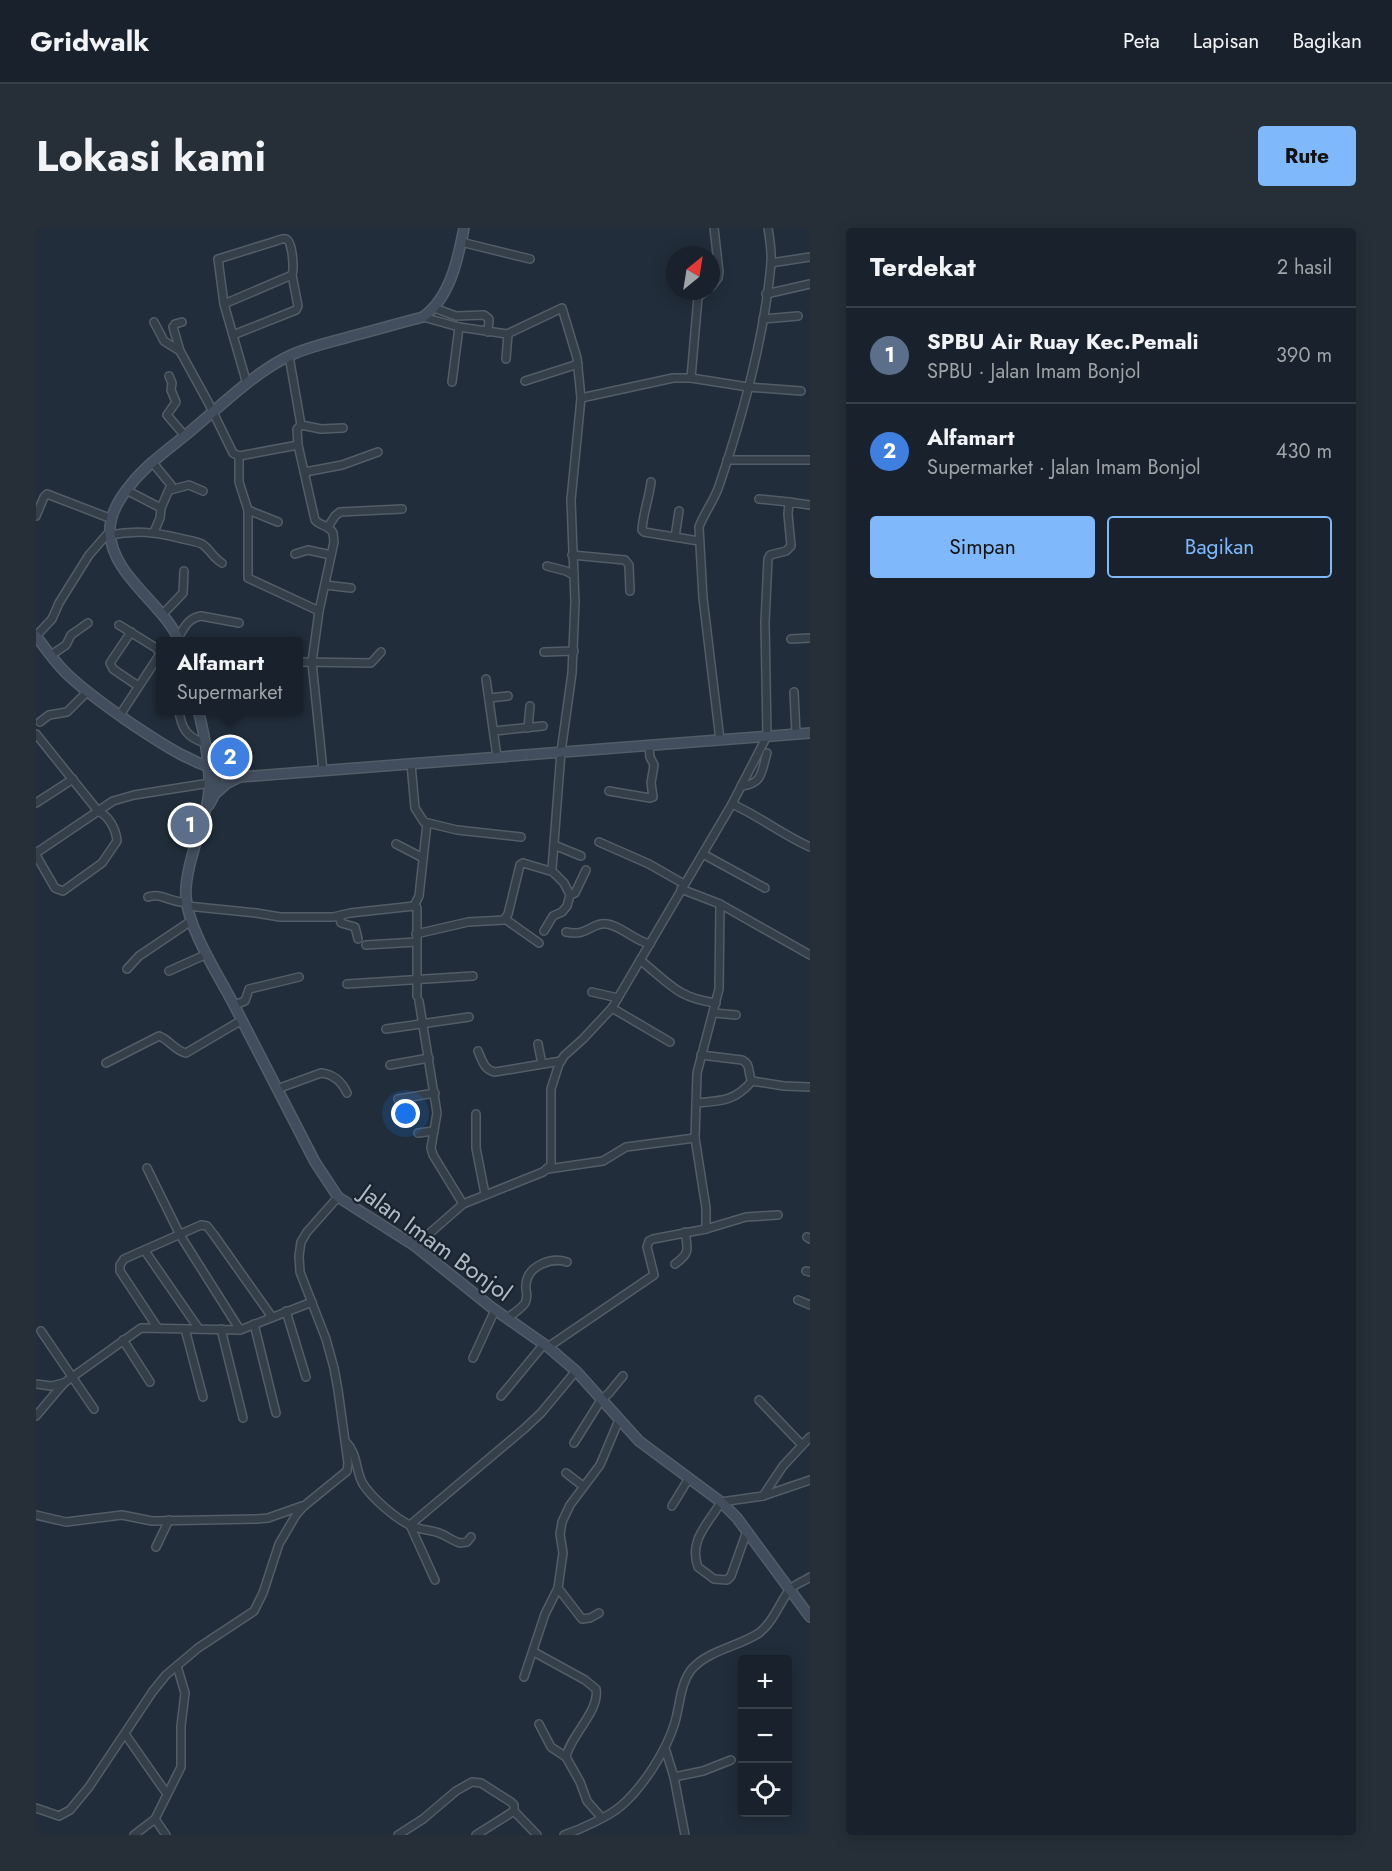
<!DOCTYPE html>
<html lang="id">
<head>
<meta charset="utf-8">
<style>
	body { margin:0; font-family:Jost,sans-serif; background:#262f38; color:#f1f3f6 }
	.controls { position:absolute; right:18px; bottom:18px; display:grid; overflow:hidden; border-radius:6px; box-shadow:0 3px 15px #0003 }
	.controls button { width:54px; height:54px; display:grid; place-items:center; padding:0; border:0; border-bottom:2px solid #373f48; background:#19222c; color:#f1f3f6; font:30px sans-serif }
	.compass { position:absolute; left:630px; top:18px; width:54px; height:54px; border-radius:50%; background:#19222c; box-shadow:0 3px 15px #0003; rotate:30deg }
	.you { position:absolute; left:370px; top:886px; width:21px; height:21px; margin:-15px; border:4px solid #fff; border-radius:50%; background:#1a73e8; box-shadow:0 0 0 9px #1a73e833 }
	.badge { display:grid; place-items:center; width:39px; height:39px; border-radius:50%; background:#7fb9fb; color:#fff; font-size:20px; font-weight:700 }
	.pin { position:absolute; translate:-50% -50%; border:3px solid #fff; box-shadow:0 2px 6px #0006 }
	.popup { position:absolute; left:120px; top:409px; width:147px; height:78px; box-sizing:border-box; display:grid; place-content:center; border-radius:6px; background:#19222c; filter:drop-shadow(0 2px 4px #0005); font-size:20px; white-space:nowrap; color:#9fa4a9 }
	.popup b { font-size:22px; color:#f1f3f6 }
	.popup::after { content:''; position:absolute; left:50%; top:100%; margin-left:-12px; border:12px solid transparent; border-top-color:#19222c }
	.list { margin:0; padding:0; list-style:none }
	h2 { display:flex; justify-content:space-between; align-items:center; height:78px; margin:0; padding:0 24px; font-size:26px }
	h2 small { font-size:20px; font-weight:400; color:#9fa4a9 }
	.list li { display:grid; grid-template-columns:39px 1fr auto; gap:18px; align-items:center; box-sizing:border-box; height:96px; padding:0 24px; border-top:2px solid #373f48 }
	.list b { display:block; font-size:22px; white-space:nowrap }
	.list p { margin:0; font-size:20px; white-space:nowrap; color:#9fa4a9 }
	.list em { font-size:20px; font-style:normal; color:#9fa4a9 }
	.actions { display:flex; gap:12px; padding:18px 24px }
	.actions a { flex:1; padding:14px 0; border:2px solid #7fb9fb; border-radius:6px; text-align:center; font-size:21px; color:#7fb9fb }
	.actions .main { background:#7fb9fb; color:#111 }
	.icon { flex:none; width:33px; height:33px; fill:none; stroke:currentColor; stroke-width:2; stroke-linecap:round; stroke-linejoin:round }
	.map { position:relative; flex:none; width:774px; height:1607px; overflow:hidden; border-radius:6px }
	header { display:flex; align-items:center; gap:36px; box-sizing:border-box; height:84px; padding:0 30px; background:#19222c; border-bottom:2px solid #373f48 }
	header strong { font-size:28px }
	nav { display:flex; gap:33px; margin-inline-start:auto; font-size:21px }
	.intro { display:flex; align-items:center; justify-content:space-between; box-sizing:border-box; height:144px; padding:0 36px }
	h1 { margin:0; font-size:42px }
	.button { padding:15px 27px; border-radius:6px; background:#7fb9fb; color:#111; font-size:21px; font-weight:700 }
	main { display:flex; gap:36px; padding:0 36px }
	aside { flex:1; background:#19222c; border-radius:6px; box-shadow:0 3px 15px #0003 }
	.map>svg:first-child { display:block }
</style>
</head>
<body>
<header>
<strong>Gridwalk</strong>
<nav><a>Peta</a><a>Lapisan</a><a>Bagikan</a></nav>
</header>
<div class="intro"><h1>Lokasi kami</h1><a class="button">Rute</a></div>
<main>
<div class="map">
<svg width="774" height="1607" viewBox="0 0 774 1607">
	<rect width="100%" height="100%" fill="#212d3a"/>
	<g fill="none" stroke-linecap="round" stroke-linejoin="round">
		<g stroke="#525d68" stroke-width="10">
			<g id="minor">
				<polyline points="425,14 494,31"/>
				<polyline points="735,35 774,29"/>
				<polyline points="675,59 682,50 683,44 678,0"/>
				<polyline points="730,66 774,56"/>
				<path d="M188 76 182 31 240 13C242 12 248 10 250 11 257 14 258 41 256 47L188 76 211 156"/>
				<polyline points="398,80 420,88 448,87 453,91 452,104"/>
				<polyline points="727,91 762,88"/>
				<polyline points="118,94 128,113 144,123"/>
				<path d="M146 94 139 96 137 99 144 123 172 174 197 225 203 228 262 217 279 292C284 298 293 297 297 305L298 314 283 383 276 434 287 543"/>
				<polyline points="197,107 260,82 262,78 256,47"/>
				<polyline points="253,128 265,197"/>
				<polyline points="470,131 472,106"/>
				<polyline points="133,148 136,155 135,162 140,174 131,187 149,208"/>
				<polyline points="655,150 662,69 670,63"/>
				<polyline points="489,153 542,136"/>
				<polyline points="416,154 423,99"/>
				<polyline points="545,170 637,150 655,150 712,159 765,163"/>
				<polyline points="262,217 261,201 265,197 285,201 307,200"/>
				<polyline points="203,228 203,254 212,282 212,350 283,383"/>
				<polyline points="691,232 774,232"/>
				<polyline points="117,235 135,257 125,280 124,290 118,304"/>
				<polyline points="269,244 306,237 342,224"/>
				<path d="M615 254C613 271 607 285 606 302L608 304 663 313"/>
				<polyline points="90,262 125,280"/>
				<polyline points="134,262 153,257 167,263"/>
				<polyline points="723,271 753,274"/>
				<polyline points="212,282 242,294"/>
				<polyline points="0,288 8,269 11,266 76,291"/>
				<polyline points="292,299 299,288 304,284 366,281"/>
				<path d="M74 307C99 302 119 304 143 310 150 312 159 313 166 316 174 321 177 330 186 335"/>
				<polyline points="639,309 643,283"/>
				<polyline points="259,326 272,322 295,327"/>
				<polyline points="536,327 589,332 593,337 594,363"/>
				<polyline points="511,338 530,343 538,347"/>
				<polyline points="289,357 315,360"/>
				<polyline points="126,387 147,365 148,343"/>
				<polyline points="83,397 120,420 124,426 84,487"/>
				<polyline points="95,404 74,435 77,441 102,458"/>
				<polyline points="0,408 16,391 23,375 53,327 74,303"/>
				<path d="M142 410C148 400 152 390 165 388L203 395"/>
				<polyline points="755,411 774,410"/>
				<polyline points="508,424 538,423"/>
				<polyline points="15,427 30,417 35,407 52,395"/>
				<polyline points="263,434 335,435 345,424"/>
				<polyline points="450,451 461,529"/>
				<polyline points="758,464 760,506"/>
				<polyline points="453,470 472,468"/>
				<path d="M143 482C145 501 152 510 169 515"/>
				<polyline points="4,494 13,487 31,484 51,464"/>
				<polyline points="492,500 494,478"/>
				<polyline points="458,503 507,498"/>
				<path d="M0 506 62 583C73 588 80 601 81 613L66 635 27 663 19 660 0 627"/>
				<path d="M684 512 667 370 663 299C668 285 678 273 683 258 707 187 728 112 735 36 736 24 734 12 732 0"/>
				<polyline points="375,536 379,580 388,594 421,602 485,609"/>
				<path d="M705 558C727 556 725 544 731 525"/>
				<polyline points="573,563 614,570 617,569 615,555 618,537 614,529 613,518"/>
				<polyline points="0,575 37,551"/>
				<path d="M696 576C723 588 747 607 774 619"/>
				<polyline points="563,614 613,636 648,656"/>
				<polyline points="360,616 387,630"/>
				<polyline points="518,617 545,628"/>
				<polyline points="0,625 77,573 98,567 174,555"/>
				<polyline points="667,626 729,660"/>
				<polyline points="645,661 684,676 774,727"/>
				<polyline points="534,667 539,665 550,642"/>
				<path d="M112 669C125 664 137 676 151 674"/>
				<polyline points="151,678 220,685 244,689 297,689 314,685 378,678 381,680 381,768"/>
				<polyline points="378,678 383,668 391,595"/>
				<polyline points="303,688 305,695 319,699 322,711"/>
				<polyline points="469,691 503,715"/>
				<polyline points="508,703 517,688 526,684 531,678 534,667 528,655 515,642"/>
				<path d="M530 704C552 709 555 694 571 696 586 698 598 713 614 716"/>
				<polyline points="380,706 432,694 468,692 472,686 484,637 487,635 514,643 516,641 525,524 536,445 539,374 535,272 545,170 541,130 526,80 471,106 423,99 387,89"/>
				<polyline points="330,717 380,714"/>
				<path d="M604 732C633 755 641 770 680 775"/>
				<polyline points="91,741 103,728 155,693"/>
				<polyline points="133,743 171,726"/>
				<polyline points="311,756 437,748"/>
				<polyline points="556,764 582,770"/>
				<polyline points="383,773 401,885 395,920 397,927 427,976"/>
				<polyline points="198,777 209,773 213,761 263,749"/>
				<polyline points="576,780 634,814"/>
				<polyline points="678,785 700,787"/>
				<polyline points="350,801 433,789"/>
				<polyline points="502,816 506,836"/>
				<path d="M442 823C446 832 448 842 459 844L525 833"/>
				<path d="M665 827 706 832C716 837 711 845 716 853"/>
				<path d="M70 835 123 808C134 812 138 822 150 825L206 792"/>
				<polyline points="354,837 393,830"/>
				<polyline points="716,853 748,858 774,859"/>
				<path d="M241 861 285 845C297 846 306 854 311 865"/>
				<polyline points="362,871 399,865"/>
				<path d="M660 875C686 873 699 873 716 853"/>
				<polyline points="440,886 440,920 449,966"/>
				<polyline points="382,905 398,903"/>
				<polyline points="111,940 144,1007 204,1102"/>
				<polyline points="512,941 567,933 590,919 659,910"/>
				<polyline points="670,1001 710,989 742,987"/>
				<polyline points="771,1009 774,1011"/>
				<polyline points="379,1018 427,976 507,944 515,937 515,861 523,836 528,828 547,811 576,780 696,576 731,508 729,394 732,331 734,327 750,323 755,318 752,286 753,274 774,277"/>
				<polyline points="109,1023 163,1101"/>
				<path d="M639 1036C654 1025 652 1022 649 1004"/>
				<polyline points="770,1043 774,1044"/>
				<polyline points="762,1072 774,1077"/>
				<polyline points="250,1083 270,1149"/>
				<path d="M471 1090C477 1086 485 1081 489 1075 493 1068 489 1062 490 1056 492 1037 516 1029 531 1034"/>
				<polyline points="218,1096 240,1185"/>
				<polyline points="121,1099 84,1043 84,1037 88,1031 165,997 171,998 178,1007 236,1089"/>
				<polyline points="149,1101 167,1169"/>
				<polyline points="185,1101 207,1190"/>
				<polyline points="5,1103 58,1181"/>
				<polyline points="87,1112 114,1154"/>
				<polyline points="512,1119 618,1047 611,1019 613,1013 617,1011 670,1001 670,980 659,910 661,845 683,761 684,676"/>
				<polyline points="437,1130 459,1082"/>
				<polyline points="0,1156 15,1158 28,1155"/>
				<polyline points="465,1168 508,1116"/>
				<polyline points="723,1172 766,1217"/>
				<polyline points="0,1188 28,1155 105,1100 204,1102 276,1074"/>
				<path d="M310 1214C322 1226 319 1242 327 1256 336 1270 361 1292 376 1298 385 1302 395 1302 403 1305 411 1308 417 1313 424 1315L431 1314 435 1309"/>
				<polyline points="538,1215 565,1172 573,1165 587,1148"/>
				<polyline points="530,1245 547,1258"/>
				<polyline points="727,1268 747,1238 774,1209"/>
				<polyline points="636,1278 653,1250"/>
				<polyline points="0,1287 30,1294 86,1287 116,1293 221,1291 232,1290 266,1278"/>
				<path d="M711 1303 695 1348 691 1352 678 1351 662 1339C652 1312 673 1295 685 1274L727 1268 774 1252"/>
				<polyline points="120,1319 133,1292"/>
				<polyline points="399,1352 374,1297 488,1201 505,1185 540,1143"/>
				<polyline points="522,1360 546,1391 554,1390 563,1385"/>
				<path d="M498 1424 549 1452 560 1461C564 1483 534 1508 530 1529L544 1554 551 1573 565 1589"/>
				<polyline points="488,1449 509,1386 522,1360 527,1325 524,1306 526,1294 534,1277 564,1237 583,1192"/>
				<polyline points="503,1496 515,1519 530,1529"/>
				<polyline points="89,1506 131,1566"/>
				<polyline points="629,1520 638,1549 649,1607"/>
				<polyline points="638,1549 667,1543 695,1532"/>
				<polyline points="0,1580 23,1588 34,1582 53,1559 117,1463 130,1447 162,1420 218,1383 227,1365 243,1316 260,1287 268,1278 311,1243 312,1235 302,1162 298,1140 290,1111 264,1044 263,1028 265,1014 271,1004 302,969"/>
				<polyline points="119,1591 130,1607"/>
				<polyline points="98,1607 119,1591 145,1539 145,1498 149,1465 141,1438"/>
				<polyline points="362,1607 387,1591 420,1563 436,1554 445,1555 475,1574 478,1577 478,1583 501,1607"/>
				<polyline points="440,1607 478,1583"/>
				<path d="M528 1607C545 1601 572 1589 585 1578 607 1559 631 1522 639 1494 644 1477 644 1457 655 1442 672 1422 702 1419 723 1405 737 1394 742 1378 752 1364 756 1357 767 1354 774 1349"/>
			</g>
		</g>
		<g stroke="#525d68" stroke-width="12">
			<g id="secondary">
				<path d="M0 408C9 420 18 433 29 444 47 462 69 477 90 492 130 519 157 537 204 549L774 505"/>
				<path d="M144 414C128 376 75 347 74 304 73 286 85 268 96 255 113 234 137 218 157 201 188 175 219 144 255 127 275 118 296 114 316 108 340 102 363 95 387 89 414 70 422 31 428 0"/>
				<path d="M162 482C169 508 177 551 171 576 165 602 148 643 150 669 152 701 183 748 198 777 225 829 252 882 279 934L302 969 379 1018 455 1079 512 1119 540 1143 603 1213 685 1274 701 1290 774 1389"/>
				<path d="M171 519C183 536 185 559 173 577"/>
				<polyline points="179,566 190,556 204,549"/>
			</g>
		</g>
		<use href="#minor" stroke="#343f4a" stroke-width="7"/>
		<use href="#secondary" stroke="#424e5d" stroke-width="9"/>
	</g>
	<g text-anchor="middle" stroke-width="4.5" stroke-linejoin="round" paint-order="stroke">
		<g font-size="24" fill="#afbac6" stroke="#1a242f">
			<text transform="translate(400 1015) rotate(36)" y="8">Jalan Imam Bonjol</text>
		</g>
	</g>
</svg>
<div class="controls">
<button>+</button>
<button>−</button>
<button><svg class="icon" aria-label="locate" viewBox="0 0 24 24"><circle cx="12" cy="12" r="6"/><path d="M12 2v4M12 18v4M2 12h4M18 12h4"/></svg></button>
</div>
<svg class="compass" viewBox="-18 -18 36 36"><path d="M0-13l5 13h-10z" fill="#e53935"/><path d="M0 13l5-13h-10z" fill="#9fa4a9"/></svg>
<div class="you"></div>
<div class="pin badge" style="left:154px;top:597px;background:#5c6f8a">1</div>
<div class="pin badge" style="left:194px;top:529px;background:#3f7fe0">2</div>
<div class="popup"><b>Alfamart</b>Supermarket</div>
</div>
<aside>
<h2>Terdekat<small>2 hasil</small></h2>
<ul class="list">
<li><span class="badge" style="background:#5c6f8a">1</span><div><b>SPBU Air Ruay Kec.Pemali</b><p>SPBU · Jalan Imam Bonjol</p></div><em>390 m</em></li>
<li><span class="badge" style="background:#3f7fe0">2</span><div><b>Alfamart</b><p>Supermarket · Jalan Imam Bonjol</p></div><em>430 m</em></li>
</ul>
<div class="actions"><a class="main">Simpan</a><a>Bagikan</a></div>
</aside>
</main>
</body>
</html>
